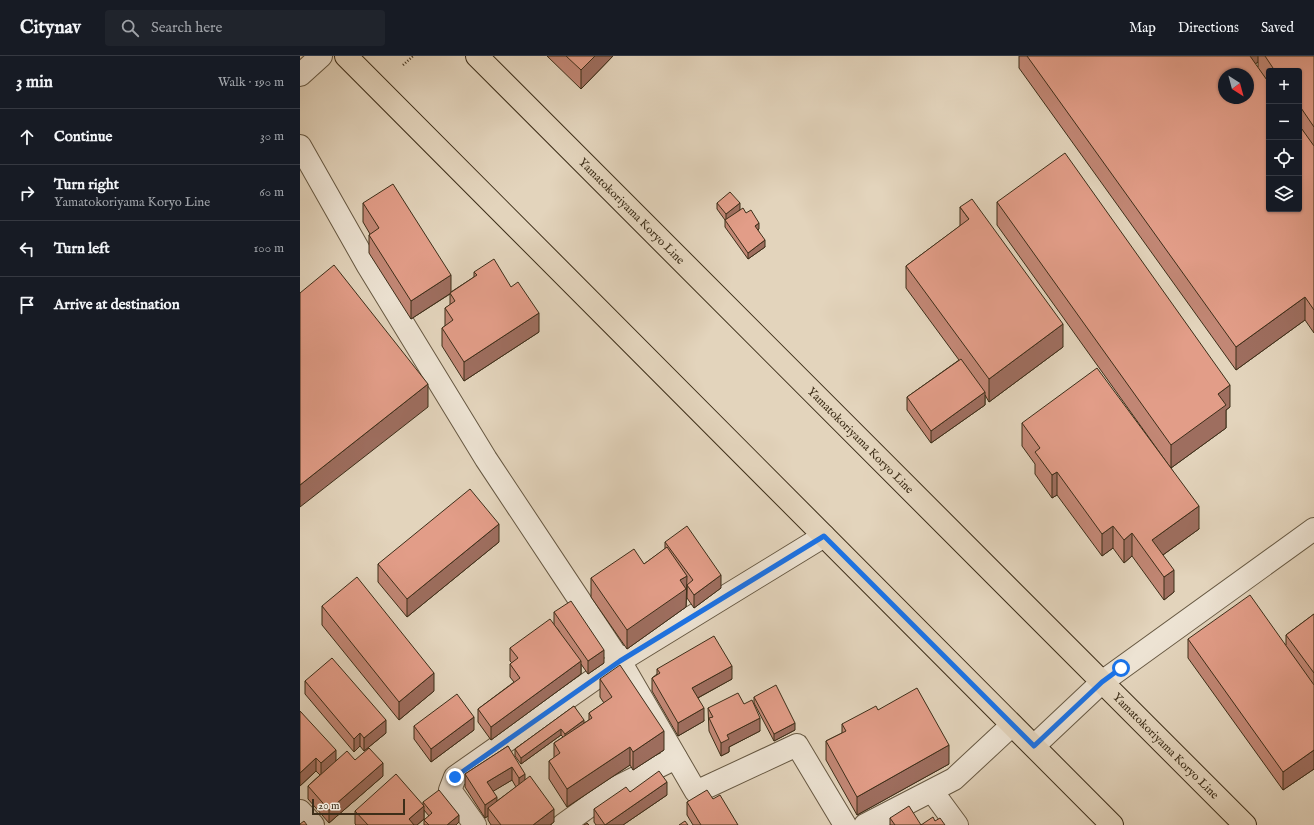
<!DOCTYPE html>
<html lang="en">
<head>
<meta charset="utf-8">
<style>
	body { margin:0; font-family:"IM FELL English",serif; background:#20242c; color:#f1f3f6 }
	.controls { position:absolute; right:12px; top:12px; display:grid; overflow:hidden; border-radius:4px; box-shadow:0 1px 3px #0004 }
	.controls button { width:36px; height:36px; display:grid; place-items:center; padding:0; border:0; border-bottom:1px solid #363941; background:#171b24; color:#f1f3f6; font:20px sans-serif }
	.compass { position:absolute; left:918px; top:12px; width:36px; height:36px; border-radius:50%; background:#171b24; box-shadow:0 1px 3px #0004; rotate:144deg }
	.scale { position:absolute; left:12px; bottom:10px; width:93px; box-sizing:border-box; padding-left:4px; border:2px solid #3d2e19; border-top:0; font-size:11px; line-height:14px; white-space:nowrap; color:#3d2e19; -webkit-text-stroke:3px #ede3d3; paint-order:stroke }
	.stop { position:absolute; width:12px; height:12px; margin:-9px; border:3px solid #1a73e8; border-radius:50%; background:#fff }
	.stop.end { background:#1a73e8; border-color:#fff; box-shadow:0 1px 4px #0008 }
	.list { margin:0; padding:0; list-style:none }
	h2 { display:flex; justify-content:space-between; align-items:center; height:52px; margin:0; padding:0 16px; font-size:17px }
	h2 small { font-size:13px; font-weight:400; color:#9ea1a6 }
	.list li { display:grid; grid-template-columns:26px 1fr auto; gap:12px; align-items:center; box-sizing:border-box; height:56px; padding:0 16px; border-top:1px solid #363941 }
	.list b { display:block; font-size:15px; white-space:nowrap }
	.list p { margin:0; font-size:13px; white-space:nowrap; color:#9ea1a6 }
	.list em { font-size:13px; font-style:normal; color:#9ea1a6 }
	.icon { flex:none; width:22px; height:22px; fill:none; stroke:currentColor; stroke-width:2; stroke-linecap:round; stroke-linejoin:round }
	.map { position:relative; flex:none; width:1014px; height:769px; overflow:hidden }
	header { display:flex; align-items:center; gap:24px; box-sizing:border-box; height:56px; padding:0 20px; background:#171b24; border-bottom:1px solid #363941 }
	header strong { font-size:19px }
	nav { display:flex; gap:22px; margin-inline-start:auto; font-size:14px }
	.search { width:280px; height:36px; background:#20242c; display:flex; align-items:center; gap:10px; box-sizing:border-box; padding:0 14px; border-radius:4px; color:#9ea1a6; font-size:15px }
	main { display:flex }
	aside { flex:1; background:#171b24 }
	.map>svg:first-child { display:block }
</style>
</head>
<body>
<header>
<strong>Citynav</strong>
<div class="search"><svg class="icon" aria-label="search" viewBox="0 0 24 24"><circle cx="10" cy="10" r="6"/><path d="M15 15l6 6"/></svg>Search here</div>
<nav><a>Map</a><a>Directions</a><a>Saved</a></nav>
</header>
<main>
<aside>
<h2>3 min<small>Walk · 190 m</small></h2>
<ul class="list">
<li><svg class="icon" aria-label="ahead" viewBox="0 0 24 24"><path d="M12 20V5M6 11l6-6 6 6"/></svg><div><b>Continue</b></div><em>30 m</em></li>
<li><svg class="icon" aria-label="right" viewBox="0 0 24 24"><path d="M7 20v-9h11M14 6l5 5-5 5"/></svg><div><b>Turn right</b><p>Yamatokoriyama Koryo Line</p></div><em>60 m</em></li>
<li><svg class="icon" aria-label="left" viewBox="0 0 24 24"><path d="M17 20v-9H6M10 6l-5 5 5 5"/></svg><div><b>Turn left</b></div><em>100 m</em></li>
<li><svg class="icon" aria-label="arrive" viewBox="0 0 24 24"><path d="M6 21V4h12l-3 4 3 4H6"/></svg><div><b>Arrive at destination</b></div></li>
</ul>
</aside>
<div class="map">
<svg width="1014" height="769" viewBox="0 0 1014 769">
	<rect width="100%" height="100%" fill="#e3d4bc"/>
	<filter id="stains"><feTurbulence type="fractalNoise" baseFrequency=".005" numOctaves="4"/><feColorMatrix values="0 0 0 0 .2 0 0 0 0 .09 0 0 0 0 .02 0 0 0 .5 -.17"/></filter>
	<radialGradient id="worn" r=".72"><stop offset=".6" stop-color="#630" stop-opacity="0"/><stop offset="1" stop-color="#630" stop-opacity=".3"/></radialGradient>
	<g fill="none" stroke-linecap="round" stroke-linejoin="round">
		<g stroke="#665842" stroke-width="24">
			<g id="minor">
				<polyline points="0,19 21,0"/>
				<polyline points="0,90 68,210 186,403 320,605 396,736 497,689 545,769"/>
				<polyline points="734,690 802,626 1014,473"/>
				<polyline points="632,735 657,769"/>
				<polyline points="0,755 13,769"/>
				<polyline points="175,769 150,734 155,721 320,605 524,480"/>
				<polyline points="263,769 313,733 376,702"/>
				<polyline points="565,769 654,723 712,669"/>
			</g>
		</g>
		<g stroke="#3d2e19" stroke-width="24">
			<g id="major">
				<polyline points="46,0 812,769"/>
				<path id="s1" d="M177 0 945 769"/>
			</g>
		</g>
		<polyline stroke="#3d2e19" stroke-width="2.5" stroke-dasharray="1 2" stroke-linecap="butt" points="103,9 113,0"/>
		<use href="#minor" stroke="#ede3d3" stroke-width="22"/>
		<use href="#major" stroke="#e3d4bc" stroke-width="22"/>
	</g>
	<g fill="#c28775" stroke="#3d2e19" fill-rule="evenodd">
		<polygon points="247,0 313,0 281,33"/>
		<path d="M719 0H1014V277L1005 264 936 314 719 12ZM958 6V11L955 8ZM969 15H999V153H969Z"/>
		<polygon points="697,146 930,351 926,354 926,372 871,412 899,473 863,499 874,536 864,544 832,500 824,507 813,492 802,500 757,439 752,442 735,418 735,408 722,390 722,367 870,411 697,169"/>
		<polygon points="63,147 151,236 174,221 174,216 239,276 164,325 142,290 142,272 145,270 145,252 150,249 150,238 111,263 69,197 69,179 70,178 63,166"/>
		<polygon points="417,147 440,154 459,173 458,174 465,191 448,203 425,171 425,164 417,153"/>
		<polygon points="660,151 763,291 689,346 685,339 685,349 631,387 607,354 607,341 659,304 606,232 606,210 660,170"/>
		<polygon points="199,486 107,561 78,526 78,508"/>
		<polygon points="365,486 421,532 394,552 387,542 387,529 386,551 327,593 291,541 291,522 344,508 365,493"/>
		<polygon points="22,550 134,635 99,664 22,569"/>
		<polygon points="254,556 304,607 288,618 281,608 281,618 191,684 178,666 178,653 214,626 210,621 210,608 212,607 210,605 210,592 260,576 254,569"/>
		<polygon points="1014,558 1014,713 983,734 888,602 888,583 986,589 986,579"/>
		<polygon points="357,613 432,623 398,642 404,665 378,680 352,635 352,622 357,618"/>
		<polygon points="300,623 364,694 333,714 330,709 267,751 249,723 249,705 254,702 254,687 263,681 261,679 221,708 215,700 215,693 274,650 284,667 289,664 289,657 304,647 300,641"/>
		<polygon points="5,625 86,677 64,695 60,690 54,696 5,638"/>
		<polygon points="454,641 495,674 474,685 454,647"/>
		<polygon points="444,648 460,675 429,691 429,696 421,700 409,675 408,652"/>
		<polygon points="0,655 36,705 55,704 83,720 29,767 8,743 8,730 20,719 16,715 0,730"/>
		<polygon points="542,668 649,708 557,759 526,704 526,685 542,677"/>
		<polygon points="114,670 174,674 131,706 114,683"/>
		<path d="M208 690 225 724 254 766 250 769H191L188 764V760L185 762 165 731V718ZM212 724 216 731 197 745 193 735Z"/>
		<polygon points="330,736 367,739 323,769 296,769 294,766 294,753"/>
		<polygon points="413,743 438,769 393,769 387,759 387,746"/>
		<polygon points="123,746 159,766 156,769 124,769 124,764 129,760 124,754 124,763 117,769 56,769 55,768 55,755 123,749"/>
		<polygon points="590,762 621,769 635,765 645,769 590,769"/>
	</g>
	<g fill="#9e6e5f" stroke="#3d2e19">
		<polygon points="295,0 313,0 281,33 281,14"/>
		<polygon points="944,0 958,0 958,6 944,16"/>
		<polygon points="440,147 440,154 426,165 426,158"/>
		<polygon points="459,167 459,173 455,176 455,170"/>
		<polygon points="465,184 465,191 448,203 448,197"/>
		<polygon points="151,219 151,237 111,263 111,245"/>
		<polygon points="1005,241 1005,264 936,314 936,291"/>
		<polygon points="239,257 239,276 164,325 164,306"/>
		<polygon points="763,268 763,291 689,346 689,323"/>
		<polygon points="128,328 128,351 0,451 0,429"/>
		<polygon points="930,329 930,351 926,354 926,372 871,412 871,389 918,338"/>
		<polygon points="685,336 685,349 631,387 631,375"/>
		<polygon points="757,416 757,439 752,442 752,419"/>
		<polygon points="899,450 899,473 853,506 852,484"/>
		<polygon points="199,468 199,486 107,561 107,543"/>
		<polygon points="813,470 813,492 802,500 802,478"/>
		<polygon points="832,477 832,500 824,507 824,484"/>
		<polygon points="874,514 874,536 864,544 864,521"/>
		<polygon points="421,519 421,532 394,552 394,539"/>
		<polygon points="387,520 386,551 327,593 327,574 380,524"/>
		<polygon points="304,594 304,607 288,618 288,605"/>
		<polygon points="281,605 281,618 191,684 191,671"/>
		<polygon points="432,610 432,623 392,645 392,632"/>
		<polygon points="134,617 134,635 99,664 99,646"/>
		<polygon points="404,652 404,665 378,680 378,667"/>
		<polygon points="174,661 174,674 131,706 131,693"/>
		<polygon points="460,662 460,675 429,691 429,696 421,700 421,687 427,679"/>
		<polygon points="86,664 86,677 64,695 64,682"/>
		<polygon points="284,664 284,671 265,685 265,678"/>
		<polygon points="495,667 495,674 474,685 474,678"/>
		<polygon points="261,673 261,679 221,708 221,702"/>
		<polygon points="364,675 364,694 333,714 333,696"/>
		<polygon points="60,677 60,690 54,696 54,683"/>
		<polygon points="649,689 649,708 557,759 557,741"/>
		<polygon points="330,691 330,709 267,751 267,733"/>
		<polygon points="36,694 36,707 21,720 21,707"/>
		<polygon points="1014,694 1014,713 983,734 983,716"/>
		<polygon points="16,702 16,715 0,730 0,717"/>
		<polygon points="83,707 83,720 29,767 29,754"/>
		<polygon points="212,711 212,724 187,739 187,726"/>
		<polygon points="225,718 225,731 219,735 219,722"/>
		<polygon points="367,726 367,739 323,769 305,769"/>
		<polygon points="197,741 197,754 188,752 188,760 185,762 185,749"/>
		<polygon points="124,750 124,763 117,769 109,769 109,763"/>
		<polygon points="254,753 254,766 250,769 233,769"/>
		<polygon points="159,759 159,766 156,769 147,769"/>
	</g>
	<g fill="#e29d88" stroke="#3d2e19" fill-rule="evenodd">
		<polygon points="266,0 295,0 281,14"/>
		<path d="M727 0H950L969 27V153H999V69L1014 90V254L1005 241 936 291ZM924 18H948V42H924Z"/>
		<polygon points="965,0 1014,0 1014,71 999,49 999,15 975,15"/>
		<polygon points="765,97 930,329 918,338 926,349 871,389 697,146"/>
		<polygon points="93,128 151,219 111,245 69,179 79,172 63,147"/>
		<polygon points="430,136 440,147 426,158 417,147"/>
		<polygon points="672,143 763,268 689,323 606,210 669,163 660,151"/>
		<polygon points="443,152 446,157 451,154 459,167 455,170 465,184 448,197 425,164"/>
		<polygon points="194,203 211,231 218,226 239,257 164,306 142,272 153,264 145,252 155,245 150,237 177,219 174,216"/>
		<polygon points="34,209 128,328 0,429 0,237"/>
		<polygon points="661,303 685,336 631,375 607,341"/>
		<polygon points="797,312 899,450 852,484 874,514 864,521 832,477 824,484 813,470 802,478 757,416 752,419 735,396 740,392 722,367"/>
		<polygon points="170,433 199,468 107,543 78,508"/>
		<polygon points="387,470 421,519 394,539 387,529 393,524 365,486"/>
		<polygon points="367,491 387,520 380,524 386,533 327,574 291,522 334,493 344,508"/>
		<polygon points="57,521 134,617 99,646 22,550"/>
		<polygon points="950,539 1014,629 1014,694 983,716 888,583"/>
		<polygon points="271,545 304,594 288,605 254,556"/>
		<polygon points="1014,558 1014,617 986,579"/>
		<polygon points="250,563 281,605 191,671 178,653 220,622 210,608 218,602 210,592"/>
		<polygon points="414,580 432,610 392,632 404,652 378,667 352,622 360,617 357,613"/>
		<polygon points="32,602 86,664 64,682 60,677 54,683 5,625"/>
		<polygon points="320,609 364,675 333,696 330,691 267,733 249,705 260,697 254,687 292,662 289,657 312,641 300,623"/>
		<polygon points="476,629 495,667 474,678 454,641"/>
		<polygon points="617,632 649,689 557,741 526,685 546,675 542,668 576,650 578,654"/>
		<polygon points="438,637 444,648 452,644 460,662 427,679 429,683 421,687 409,662 413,661 408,652"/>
		<polygon points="157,638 174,661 131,693 114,670"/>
		<polygon points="274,650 284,664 265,678 261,673 221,702 215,693"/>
		<polygon points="0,655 36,694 21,707 16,702 0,717"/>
		<polygon points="208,690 225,718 219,722 212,711 187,726 197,741 185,749 165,718"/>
		<polygon points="69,692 83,707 29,754 8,730 47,695 55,704"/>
		<polygon points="359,715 367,726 305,769 294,753 326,731 330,736"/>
		<polygon points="96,718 124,750 109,763 114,769 68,769 55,755"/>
		<polygon points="230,720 254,753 233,769 201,769 188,752"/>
		<polygon points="139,734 159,759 147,769 129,769 124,764 132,757 123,746"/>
		<polygon points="407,734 413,743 420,739 438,769 401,769 387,746"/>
		<polygon points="609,750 621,769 633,761 635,765 640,762 645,769 595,769 590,762"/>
		<polygon points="4,765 7,769 0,769 0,768"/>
		<polygon points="385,765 388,769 379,769"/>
		<polygon points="287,767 289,769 284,769"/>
	</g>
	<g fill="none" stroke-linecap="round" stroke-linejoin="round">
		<polyline stroke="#1a73e8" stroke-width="5" points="155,721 320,605 524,480 734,690 802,626 821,612"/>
	</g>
	<g text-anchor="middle" stroke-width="3.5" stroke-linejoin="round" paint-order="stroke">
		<g font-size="12" fill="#3d2e19" stroke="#ede3d3">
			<text dy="4" stroke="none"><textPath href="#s1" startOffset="219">Yamatokoriyama Koryo Line</textPath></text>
			<text dy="4" stroke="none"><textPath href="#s1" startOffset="543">Yamatokoriyama Koryo Line</textPath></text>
			<text dy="4" stroke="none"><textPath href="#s1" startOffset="975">Yamatokoriyama Koryo Line</textPath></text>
		</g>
	</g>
	<rect width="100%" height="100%" filter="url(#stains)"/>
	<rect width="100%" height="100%" fill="url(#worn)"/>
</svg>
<div class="controls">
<button>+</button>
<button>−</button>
<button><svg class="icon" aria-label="locate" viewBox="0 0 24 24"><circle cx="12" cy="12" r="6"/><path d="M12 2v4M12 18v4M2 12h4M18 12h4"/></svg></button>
<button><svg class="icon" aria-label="layers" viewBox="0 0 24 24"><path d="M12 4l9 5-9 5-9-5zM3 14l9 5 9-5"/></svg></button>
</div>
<svg class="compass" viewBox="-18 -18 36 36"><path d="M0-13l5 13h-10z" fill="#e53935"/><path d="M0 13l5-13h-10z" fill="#9ea1a6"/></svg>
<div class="scale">20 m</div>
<div class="stop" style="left:821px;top:612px"></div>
<div class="stop end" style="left:155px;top:721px"></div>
</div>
</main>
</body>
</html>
